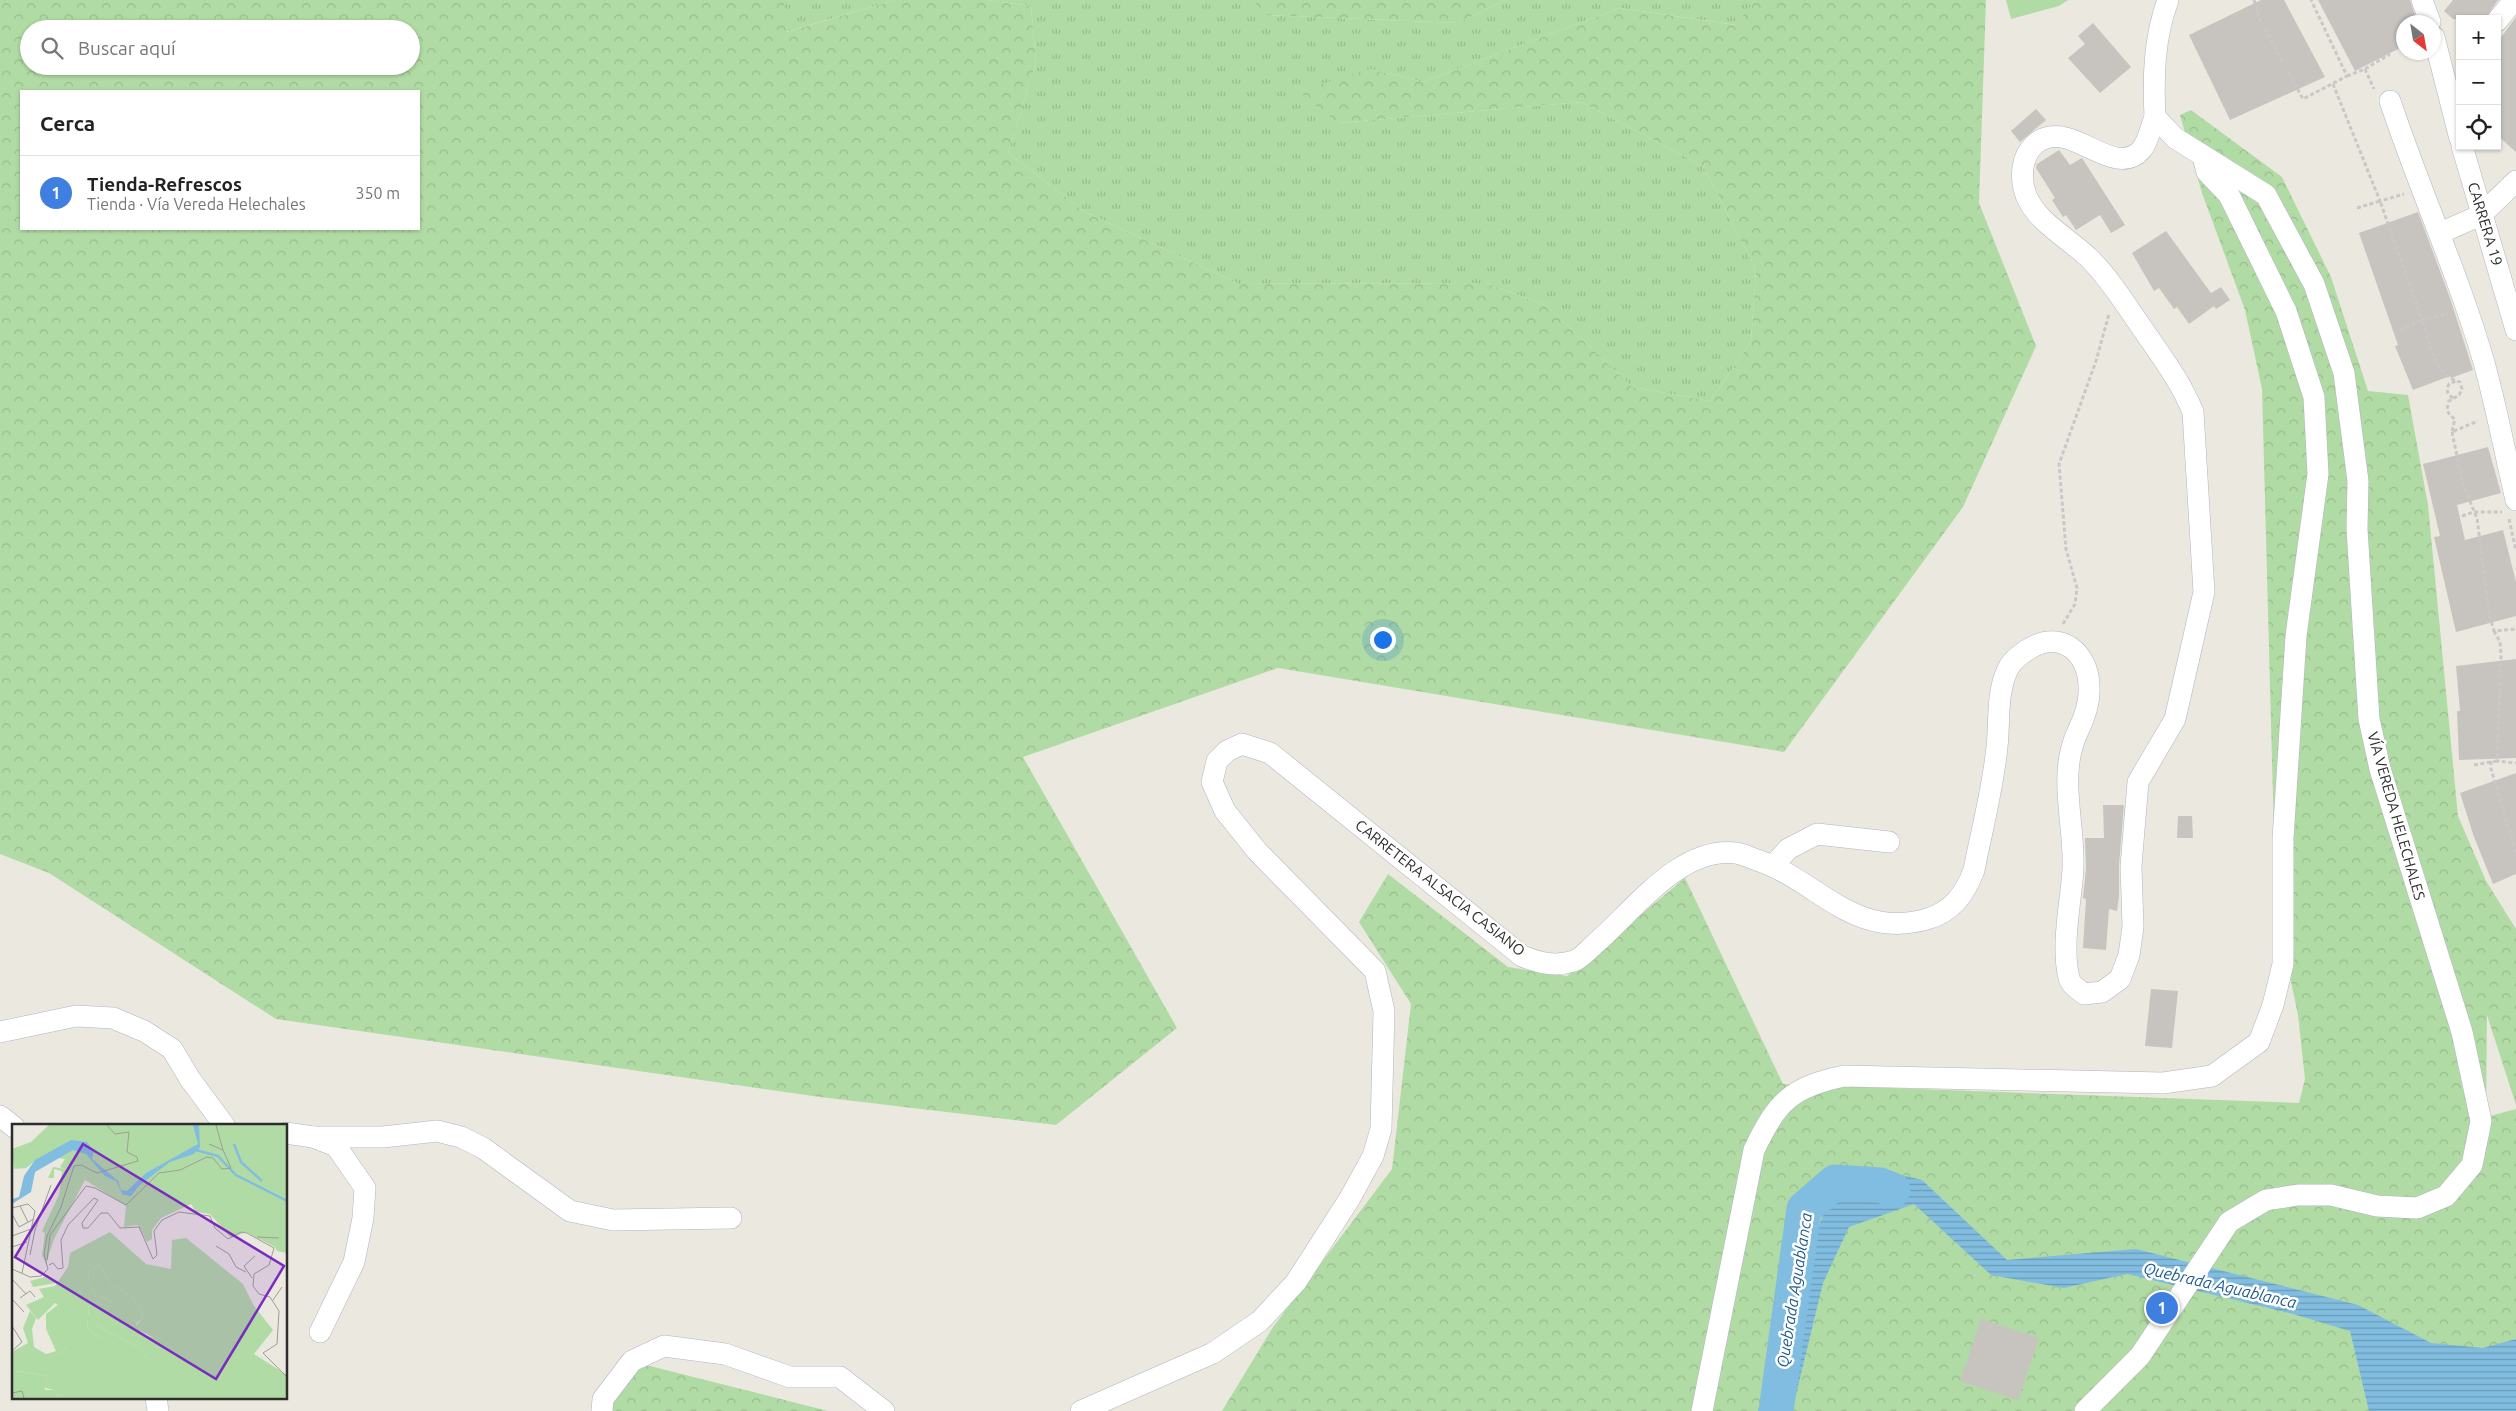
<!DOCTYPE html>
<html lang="es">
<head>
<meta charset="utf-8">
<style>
	body { margin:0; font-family:Ubuntu,sans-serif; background:#f2f2f2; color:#222 }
	.controls { position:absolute; right:15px; top:15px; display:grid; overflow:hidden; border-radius:0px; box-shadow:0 1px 4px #0004 }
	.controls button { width:45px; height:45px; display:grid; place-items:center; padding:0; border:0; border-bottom:1px solid #e0e0e0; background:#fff; color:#222; font:25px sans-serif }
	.compass { position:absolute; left:2396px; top:15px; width:45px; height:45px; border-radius:50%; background:#fff; box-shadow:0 1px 4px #0004; rotate:149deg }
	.you { position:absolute; left:1382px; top:639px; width:18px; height:18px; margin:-12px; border:4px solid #fff; border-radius:50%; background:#1a73e8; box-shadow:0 0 0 8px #1a73e833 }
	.badge { display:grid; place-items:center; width:32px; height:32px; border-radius:50%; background:#5562e3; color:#fff; font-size:16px; font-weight:700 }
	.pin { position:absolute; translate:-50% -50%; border:2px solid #fff; box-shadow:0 1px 5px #0006 }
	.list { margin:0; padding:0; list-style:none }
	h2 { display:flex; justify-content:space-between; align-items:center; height:65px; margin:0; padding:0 20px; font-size:21px }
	h2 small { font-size:16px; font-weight:400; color:#767676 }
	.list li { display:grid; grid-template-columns:32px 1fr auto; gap:15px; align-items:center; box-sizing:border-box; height:75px; padding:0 20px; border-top:1px solid #e0e0e0 }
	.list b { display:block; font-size:19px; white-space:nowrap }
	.list p { margin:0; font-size:16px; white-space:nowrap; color:#767676 }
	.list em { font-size:16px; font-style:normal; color:#767676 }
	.icon { flex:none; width:28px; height:28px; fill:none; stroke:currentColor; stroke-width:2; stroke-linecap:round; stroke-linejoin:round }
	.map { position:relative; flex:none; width:2516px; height:1411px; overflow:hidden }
	.search { position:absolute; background:#fff; box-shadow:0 1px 4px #0004; left:20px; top:20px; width:400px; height:55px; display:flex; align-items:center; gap:12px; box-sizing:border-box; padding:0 18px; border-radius:28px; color:#767676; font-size:19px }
	.panel { position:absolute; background:#fff; box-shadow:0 1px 4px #0004; left:20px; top:90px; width:400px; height:140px; border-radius:0px }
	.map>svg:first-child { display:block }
</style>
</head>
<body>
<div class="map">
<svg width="2516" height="1411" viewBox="0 0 2516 1411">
	<defs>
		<pattern id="grass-tufts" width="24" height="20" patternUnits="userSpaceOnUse" patternTransform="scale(1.25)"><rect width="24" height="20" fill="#b1dba4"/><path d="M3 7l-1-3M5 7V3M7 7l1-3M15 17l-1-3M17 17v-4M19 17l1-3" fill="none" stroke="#98bc8d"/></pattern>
		<pattern id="forest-crowns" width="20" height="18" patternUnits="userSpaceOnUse" patternTransform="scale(1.25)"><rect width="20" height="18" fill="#b1dba4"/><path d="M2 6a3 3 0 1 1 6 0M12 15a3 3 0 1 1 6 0" fill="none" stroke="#98bc8d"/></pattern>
		<pattern id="water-rules" width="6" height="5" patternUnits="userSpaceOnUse" patternTransform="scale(1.25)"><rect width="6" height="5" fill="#81bde0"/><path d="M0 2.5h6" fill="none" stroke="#6a9ab6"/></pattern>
	</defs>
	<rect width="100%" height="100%" fill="#ebe8e0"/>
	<g fill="url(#grass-tufts)">
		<polygon points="784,0 895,0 786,32"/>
		<polygon points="987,0 1254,0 1263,15 1458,23 1505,0 1755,0 1737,25 1620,8 1423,82 1370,69 1338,123 1581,102 1703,166 1756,270 1751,342 1710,401 1632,387 1547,306 1486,283 1239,284 1085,212 1008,153 1036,62 1031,6"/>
	</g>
	<g fill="url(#forest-crowns)" fill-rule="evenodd">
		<path d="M0 0H784L787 32 895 0H987L1031 6 1036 62 1008 153 1085 212 1239 284 1486 283 1547 306 1632 387 1710 401 1751 342 1756 270 1703 166 1581 102 1338 123 1298 91 1370 69 1423 82 1620 8 1736 25 1755 0H1986L1979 203 2036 346 1963 507 1784 752 1278 668 1023 757 1177 1028 1056 1125 820 1097 276 1019 49 873 0 854ZM29 29H411V66H29ZM419 91V229H21V91Z"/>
		<polygon points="1254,0 1505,0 1458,23 1262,15"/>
		<polygon points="2191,110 2282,177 2331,277 2368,391 2408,395 2428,505 2458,816 2486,881 2516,929 2516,1105 2487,1015 2486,1117 2516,1109 2516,1411 1222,1411 1273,1327 1392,1169 1411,1004 1359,922 1388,874 1508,967 1567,976 1685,878 1783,1084 2299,1103 2305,1079 2298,1015 2276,909 2262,389 2245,310 2202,193 2180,115"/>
		<polygon points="642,1364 828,1411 596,1411"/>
	</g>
	<polygon fill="#b1dba4" points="2006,0 2068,0 2059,6 2011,19"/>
	<polygon fill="url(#water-rules)" points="1864,1166 1922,1180 2007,1260 2136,1249 2358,1305 2431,1343 2483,1348 2516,1339 2516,1411 2369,1411 2350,1331 2293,1314 2127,1274 2064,1288 1991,1275 1914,1204 1849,1227 1823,1283 1792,1411 1758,1411 1826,1205"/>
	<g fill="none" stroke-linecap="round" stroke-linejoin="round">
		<polyline stroke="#81bde0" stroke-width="35" points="1776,1411 1804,1209 1835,1182 1880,1185 1893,1190"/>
	</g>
	<g fill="#c7c4bf">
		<polygon points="2261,0 2284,0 2325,77 2230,120 2189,35"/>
		<polygon points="2318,0 2410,0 2417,22 2404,22 2404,46 2355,71"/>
		<polygon points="2453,0 2498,0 2485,19 2453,19 2444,11"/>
		<polygon points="2516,17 2516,152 2497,135 2497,43"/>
		<polygon points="2093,23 2131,67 2100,93 2068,58 2085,44 2078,36"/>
		<polygon points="2036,109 2046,120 2020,142 2011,131"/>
		<polygon points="2059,150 2070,165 2082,158 2125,225 2111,233 2100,215 2076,230 2066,215 2063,217 2052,200 2055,198 2036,168 2037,164"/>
		<polygon points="2418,212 2450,298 2473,370 2451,378 2450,376 2413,390 2395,346 2398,345 2359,233"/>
		<polygon points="2166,231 2211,293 2221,287 2230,300 2216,309 2214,306 2189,324 2177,307 2174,309 2159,288 2154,291 2132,253"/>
		<polygon points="2488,447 2501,493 2457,505 2465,540 2503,530 2516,582 2516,616 2456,632 2434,537 2440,536 2423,464"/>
		<polygon points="2516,659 2516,758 2459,760 2457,711 2460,711 2456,666"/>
		<polygon points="2516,773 2516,874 2493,884 2474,837 2460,793"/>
		<polygon points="2103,805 2124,805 2119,865 2119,896 2117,911 2109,909 2106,950 2083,948 2086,899 2083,898 2086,869 2085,838 2104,838"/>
		<polygon points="2178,816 2192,816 2193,838 2177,838"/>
		<polygon points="2151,989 2178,991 2172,1048 2145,1046"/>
		<polygon points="1981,1319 2039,1338 2018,1400 1960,1381"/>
	</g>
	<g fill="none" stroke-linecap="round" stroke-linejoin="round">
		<g stroke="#b3b4be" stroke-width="22">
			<g id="minor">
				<polyline points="2422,0 2430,22"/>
				<polyline points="2497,21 2514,0"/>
				<polyline points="2434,37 2460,139"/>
				<path d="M2390 101C2419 188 2457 271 2483 359 2496 405 2505 453 2516 500"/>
				<polyline points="2462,146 2516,330"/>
				<polyline points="2440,233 2481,215 2516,181"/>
				<polyline points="1773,866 1788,849 1817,834 1889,842"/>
				<polyline points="0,1032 76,1016 113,1018 144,1031 172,1049 190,1079 224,1125"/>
				<polyline points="0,1116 14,1127"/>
				<polyline points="286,1133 313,1137 336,1146 365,1188 363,1218 354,1262 320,1332"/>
				<polyline points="313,1137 383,1137 437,1131 461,1137 483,1148 570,1211 613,1220 731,1218"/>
				<polyline points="156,1397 158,1411"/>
				<polyline points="602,1411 603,1399 632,1361 664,1346 725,1354 790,1377 840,1377 884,1411"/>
				<path d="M1081 1411 1213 1353 1260 1321 1296 1282 1350 1198 1373 1156 1381 1129 1384 1011 1375 971 1257 851 1225 811 1212 782 1217 761 1227 751 1242 744 1270 753 1522 956C1539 963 1555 967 1574 961 1581 959 1590 948 1597 942 1634 910 1680 846 1736 853 1743 854 1751 858 1757 860 1819 881 1853 940 1927 919 1952 912 1965 894 1974 870 1982 829 1993 788 1997 747 2000 722 1996 693 2008 669 2012 660 2021 654 2029 649 2061 629 2089 653 2089 687 2090 703 2085 717 2078 731 2057 775 2075 822 2073 869 2071 902 2061 945 2069 978 2070 984 2079 990 2084 994L2102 992 2120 979 2129 955 2133 927 2131 866 2138 782 2175 719 2204 592 2193 412C2181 382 2161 356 2142 328 2126 305 2110 279 2090 259 2070 239 2036 222 2026 195 2020 179 2021 157 2034 145 2068 113 2113 183 2142 149 2148 141 2151 127 2155 117"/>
				<path d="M1702 1411 1754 1150C1777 1102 1791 1087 1844 1076L2163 1083 2212 1076 2259 1042 2273 1005 2283 964V839L2296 636 2318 474 2314 397 2286 311 2229 195 2207 172 2203 156"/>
				<path d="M2085 1411 2140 1356 2229 1222 2266 1200 2298 1195H2331L2377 1206 2417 1208 2446 1196 2472 1165 2481 1121 2462 1032 2380 769 2369 719 2357 529 2358 481 2344 373 2314 284 2266 195 2175 138 2155 117C2153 77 2154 38 2168 0"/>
			</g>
		</g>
		<g stroke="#c8c8c8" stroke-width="3" stroke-dasharray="4 2.5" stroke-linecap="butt">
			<polyline points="2254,0 2260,21"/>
			<polyline points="2265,29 2283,63"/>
			<polyline points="2365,69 2374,89"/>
			<polyline points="2288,72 2303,99 2347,76 2311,0"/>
			<polyline points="2347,76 2365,69 2390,54"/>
			<polyline points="2333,84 2380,201 2404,194"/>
			<polyline points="2357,208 2380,201 2422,320 2449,314"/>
			<path d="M2400 330 2422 320C2430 343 2433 375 2460 382L2462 389 2459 395 2449 401C2446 410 2447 414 2455 419L2452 432 2478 421"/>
			<path d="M2453 398C2447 394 2446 391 2449 384L2456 381"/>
			<polyline points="2452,432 2463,485 2477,518 2489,613 2494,631 2516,629"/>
			<polyline points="2462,516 2474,512 2502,512"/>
			<polyline points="2509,519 2516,551"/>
			<polyline points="2063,624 2075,604 2077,588 2066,549 2059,464 2096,361 2109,314"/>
			<polyline points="2494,631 2500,642 2501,655 2497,761 2516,763"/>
			<polyline points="2491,761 2491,769 2516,853"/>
			<polyline points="2474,765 2497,761"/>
		</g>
		<use href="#minor" stroke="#fff" stroke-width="21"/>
	</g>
	<g text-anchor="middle" stroke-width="5" stroke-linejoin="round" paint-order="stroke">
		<g font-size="15" fill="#2c2c2c" stroke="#fff">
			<text transform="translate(2485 224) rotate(73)" y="5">CARRERA 19</text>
			<text transform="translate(2396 816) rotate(74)" y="5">VÍA VEREDA HELECHALES</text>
			<text transform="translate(1440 888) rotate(38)" y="5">CARRETERA ALSACIA CASIANO</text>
		</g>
		<g font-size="16" font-style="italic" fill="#1f5c8d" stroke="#fff">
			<text transform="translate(2220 1285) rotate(13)" y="6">Quebrada Aguablanca</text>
			<text transform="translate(1794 1290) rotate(-81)" y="6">Quebrada Aguablanca</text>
		</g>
	</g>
	<g transform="translate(12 1124)">
		<rect width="275" height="275" fill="#ebe8e0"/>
		<path d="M87 140 99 160 119 172 128 185 131 194 124 200 130 211 143 214 144 233 137 237 127 223 85 202 89 192 103 197 77 182 75 204 83 211 105 219 58 218 50 228 0 245V228L16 219 11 204 18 187 24 194 20 205 22 223 34 230 44 227 34 205V190L47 180 66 169 75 176 98 183 103 180 83 170 76 159 77 148ZM5 247 36 252 32 259 33 266H42L47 274H0V251Z" fill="#b1dba4"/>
		<path d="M37 1H275V129L265 127 263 123 234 108 219 114 198 90 184 88 179 80 149 94 140 106V115L135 118 126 101 112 103 114 82 73 56 42 115 34 140 30 131 33 109 30 107 47 71 50 47 42 45V54H36L41 43 54 45 48 43 53 35 40 33 23 37 14 44 2 45 0 25 19 18ZM98 108 134 140 159 145 160 116 174 114 231 160 242 182 261 206 242 230 275 251V274H47L42 266 29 263 36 252 5 247 0 251V245L5 241 50 228 58 218 68 215 104 219 83 211 75 204 77 182 89 183 104 193V197L89 193 85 202 127 223 137 237 143 233 137 226 143 214 122 204 131 194 128 185 119 172 99 160 87 140 77 148 76 159 83 170 103 180 105 185 75 176 66 169 64 170 69 181 59 189 43 179 26 196 14 181 32 173 27 165 43 162 56 143 58 129Z" fill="#b1dba4"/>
		<path d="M33 153 44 159 21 163 18 157Z" fill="#b1dba4"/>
		<path d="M181 1H187L188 23 182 30 158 38 116 70 111 71 104 57 93 52 74 30 61 26 23 48 19 68 0 80V75L7 73 12 52 23 36 59 16 75 18 82 27 80 35 106 57 109 66 115 67 134 49 186 20Z" fill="#81bde0"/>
		<path fill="none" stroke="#81bde0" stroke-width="2.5" d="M222 20 229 38 250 57M184 26 206 32 224 51 275 77M110 68 118 71 127 60"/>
		<path fill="none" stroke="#9f9d98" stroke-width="1" d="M204 1 211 26M8 82 16 98M0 84 16 80 23 87 10 149M0 90 7 103 22 95M0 112 19 105M245 113 267 114M204 122 217 130 224 143 234 148M0 123 15 118M18 131 23 106 39 61M35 136 38 111 74 62 83 64 114 81 147 49 168 46 195 33 201 34 210 45 219 44 211 26 197 20M37 141 41 139 46 145 51 144 49 116 56 101 82 74 86 76 70 99 71 104H76L89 89H96L108 104 127 103 141 135 145 131 142 107 150 96 167 88 198 92 203 104 216 115 229 108 235 109 262 124 257 141 242 150 241 162 247 170 258 173 267 187 265 220 251 229 275 253M0 145 18 153 29 152 36 145 32 130 35 112 49 83 62 42 69 41 85 49 126 37 125 33 115 28 117 8 103 10 95 1M240 154 232 142 243 132M0 155 14 170M8 174 18 167 23 173M0 175 12 188M261 176 270 163M0 202 10 218 0 227M0 269 10 267 12 274"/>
		<path fill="#7b2cbf" fill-opacity="0.15" stroke="#7b2cbf" stroke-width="2.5" d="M71 20 272 142 204 255 3 133Z"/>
		<rect width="275" height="275" fill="none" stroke="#2c2c2c" stroke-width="2.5"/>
	</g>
</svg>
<div class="controls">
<button>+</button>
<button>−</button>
<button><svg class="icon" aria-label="locate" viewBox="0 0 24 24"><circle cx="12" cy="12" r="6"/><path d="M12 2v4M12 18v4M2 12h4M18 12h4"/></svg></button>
</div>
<svg class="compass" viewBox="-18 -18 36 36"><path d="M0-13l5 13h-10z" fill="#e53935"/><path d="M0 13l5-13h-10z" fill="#767676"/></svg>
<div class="you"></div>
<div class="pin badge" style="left:2162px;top:1308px;background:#3f7fe0">1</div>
<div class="search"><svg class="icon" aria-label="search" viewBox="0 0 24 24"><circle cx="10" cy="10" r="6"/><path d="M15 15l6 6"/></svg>Buscar aquí</div>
<section class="panel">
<h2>Cerca<small></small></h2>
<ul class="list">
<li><span class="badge" style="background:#3f7fe0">1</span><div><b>Tienda-Refrescos</b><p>Tienda · Vía Vereda Helechales</p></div><em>350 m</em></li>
</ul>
</section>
</div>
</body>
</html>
